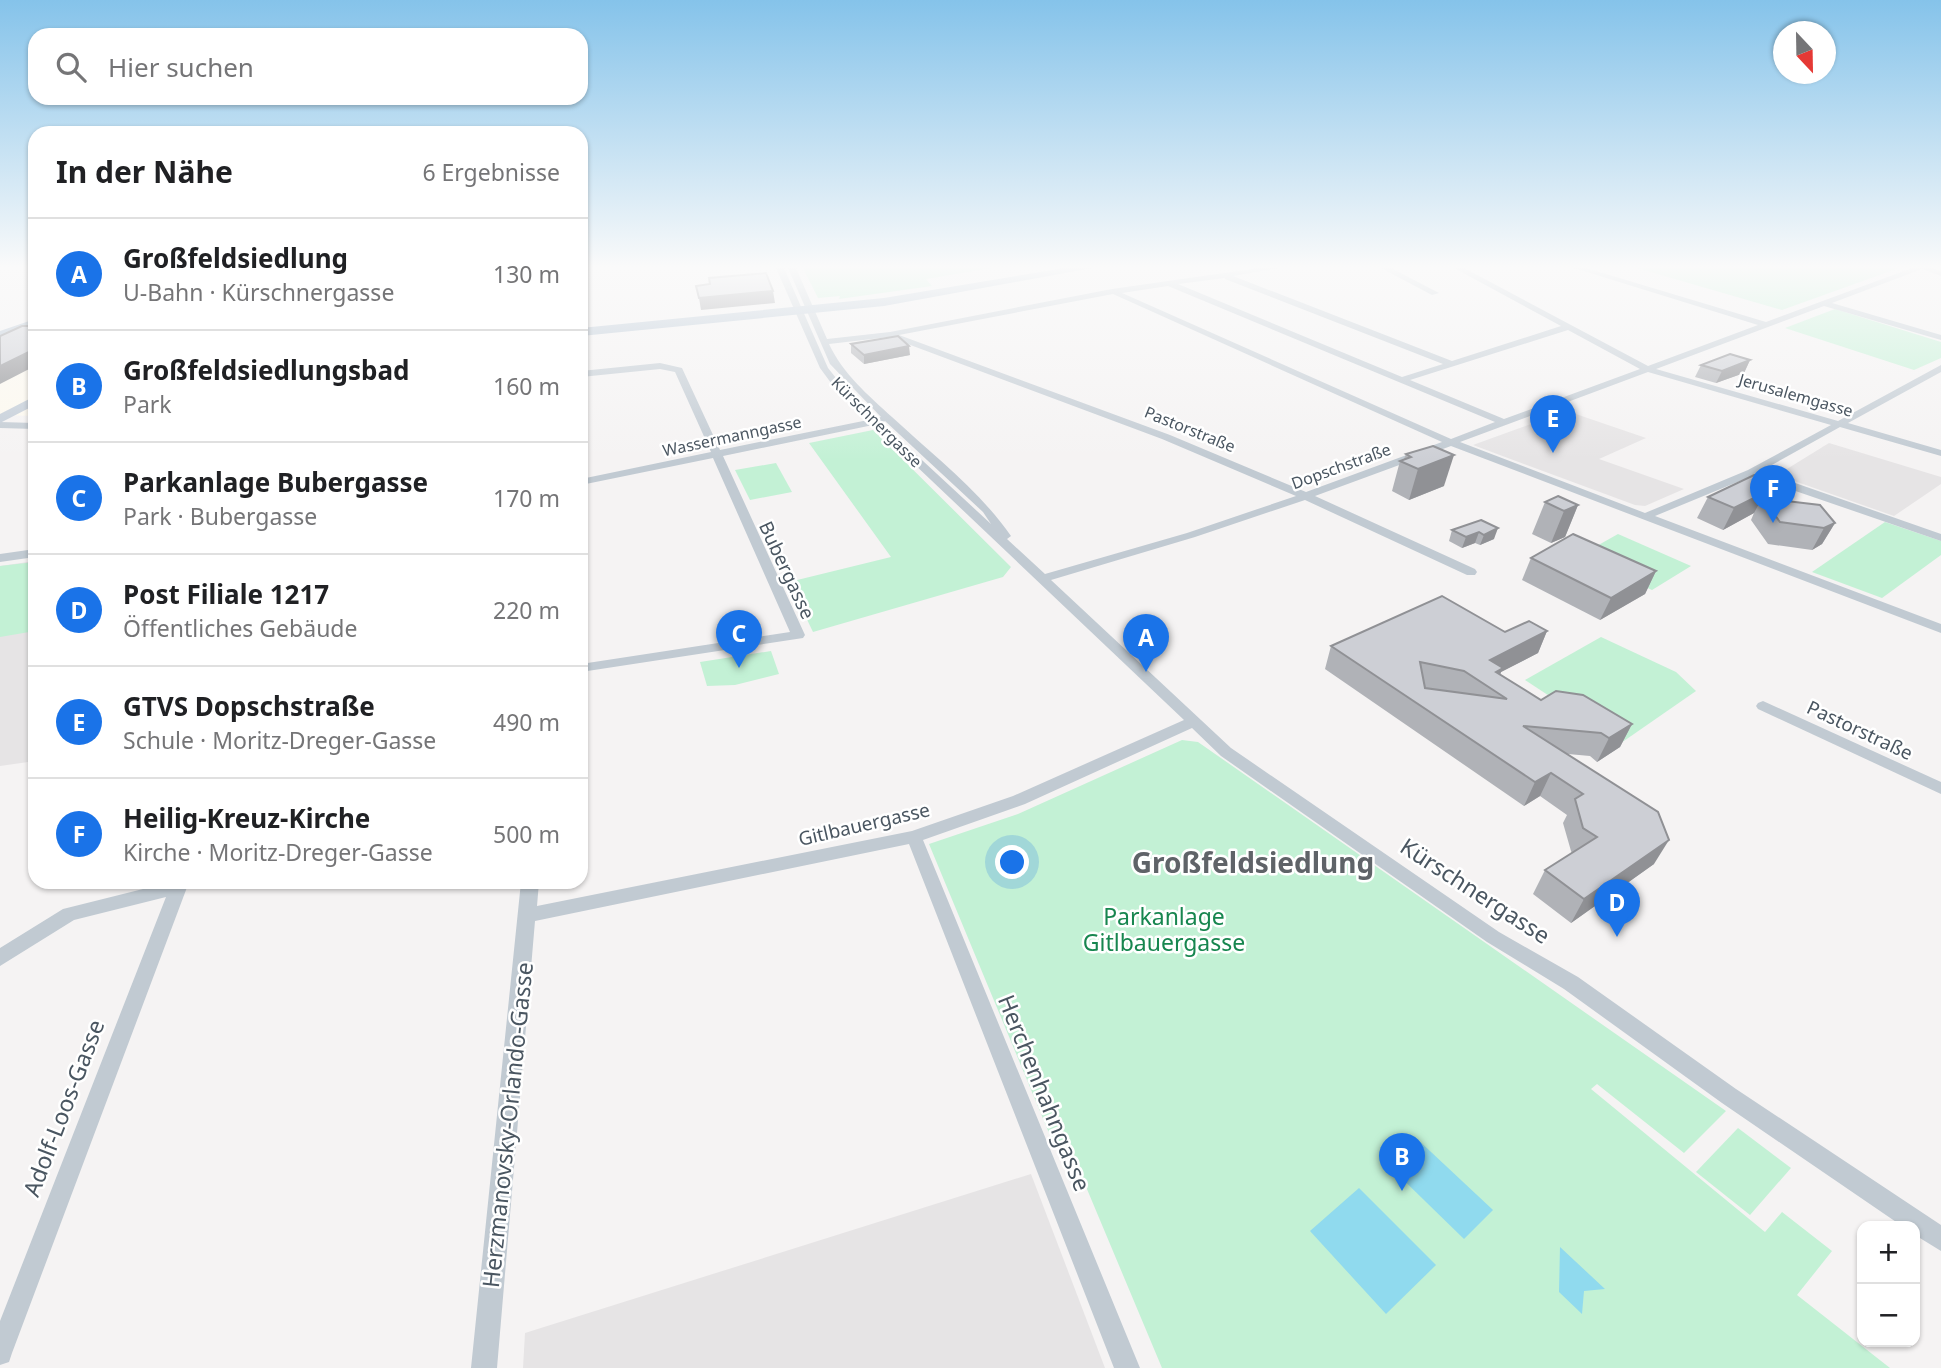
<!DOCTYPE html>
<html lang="de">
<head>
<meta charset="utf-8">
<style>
	body { margin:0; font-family:"Noto Sans",sans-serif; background:#f6f6f6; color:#202124 }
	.controls { position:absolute; right:21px; bottom:21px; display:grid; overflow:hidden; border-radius:14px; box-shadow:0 2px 5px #0004 }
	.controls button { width:63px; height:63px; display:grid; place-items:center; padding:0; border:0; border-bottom:2px solid #e0e0e0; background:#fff; color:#202124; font:35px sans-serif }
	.compass { position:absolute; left:1773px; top:21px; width:63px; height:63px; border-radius:50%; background:#fff; box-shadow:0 2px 5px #0004; rotate:158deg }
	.you { position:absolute; left:1013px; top:863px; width:24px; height:24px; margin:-18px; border:5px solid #fff; border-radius:50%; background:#1a73e8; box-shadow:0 0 0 10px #1a73e833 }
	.badge { display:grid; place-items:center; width:46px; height:46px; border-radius:50%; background:#1a73e8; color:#fff; font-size:23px; font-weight:700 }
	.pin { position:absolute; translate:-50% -58px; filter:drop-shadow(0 2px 4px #0008) }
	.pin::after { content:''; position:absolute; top:37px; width:24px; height:21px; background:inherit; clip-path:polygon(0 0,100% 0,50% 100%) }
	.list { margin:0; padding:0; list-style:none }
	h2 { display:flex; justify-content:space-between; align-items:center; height:91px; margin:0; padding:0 28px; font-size:30px }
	h2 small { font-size:23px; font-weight:400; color:#757577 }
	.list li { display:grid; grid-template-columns:46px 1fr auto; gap:21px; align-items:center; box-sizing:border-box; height:112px; padding:0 28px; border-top:2px solid #e0e0e0 }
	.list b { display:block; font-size:26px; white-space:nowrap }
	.list p { margin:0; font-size:23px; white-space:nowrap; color:#757577 }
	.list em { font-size:23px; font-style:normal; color:#757577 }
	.icon { flex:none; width:38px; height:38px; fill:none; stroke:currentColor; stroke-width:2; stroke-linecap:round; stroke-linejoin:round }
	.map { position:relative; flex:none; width:1941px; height:1368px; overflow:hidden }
	.search { position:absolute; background:#fff; box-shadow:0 2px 5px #0004; left:28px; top:28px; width:560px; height:77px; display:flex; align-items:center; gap:18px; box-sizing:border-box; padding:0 24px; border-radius:21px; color:#757577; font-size:26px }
	.panel { position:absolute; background:#fff; box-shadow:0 2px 5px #0004; left:28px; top:126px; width:560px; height:763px; border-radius:21px }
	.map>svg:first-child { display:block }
</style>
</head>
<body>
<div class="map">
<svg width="1941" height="1368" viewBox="0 0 1941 1368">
	<rect width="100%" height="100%" fill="#f5f3f3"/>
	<polygon fill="#fdf9ef" points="35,331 35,416 0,415 0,348"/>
	<g fill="#e6e4e5">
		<polygon points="1567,411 1646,438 1599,459 1684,489 1645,506 1635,505 1473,445"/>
		<polygon points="1829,443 1941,477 1941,484 1894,516 1777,475"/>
		<polygon points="35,561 35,761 0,766 0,566"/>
		<polygon points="1031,1174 1105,1368 523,1368 525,1333"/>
	</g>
	<g fill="#c3f1d5">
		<polygon points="803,268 992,268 926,279 932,286 839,299 840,296 818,298"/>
		<polygon points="1637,268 1899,268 1782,310"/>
		<polygon points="1835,309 1941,342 1941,358 1914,370 1785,328"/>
		<polygon points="873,430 1011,567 1003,577 813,632 789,582 891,557 809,443"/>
		<polygon points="776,463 792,492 750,500 735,470"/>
		<polygon points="1885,522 1941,541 1941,555 1882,598 1812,572"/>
		<polygon points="1618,534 1691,566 1652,590 1579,556"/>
		<polygon points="35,562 35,631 0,637 0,566"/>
		<polygon points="1601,637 1676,672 1696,691 1621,743 1525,680"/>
		<polygon points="771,651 779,674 735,685 707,686 700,662"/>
		<polygon points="1182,740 1198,742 1726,1111 1684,1153 1597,1084 1591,1089 1765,1232 1782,1212 1832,1251 1797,1295 1890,1368 1162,1368 1071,1151 1054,1145 929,844 1018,814"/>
		<polygon points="1738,1128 1791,1168 1750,1215 1696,1172"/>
	</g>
	<g fill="#90daee">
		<polygon points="1415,1137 1493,1210 1464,1239 1386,1163"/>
		<polygon points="1359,1188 1436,1265 1386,1314 1310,1231"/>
		<polygon points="1560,1247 1605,1289 1584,1291 1582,1314 1559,1292"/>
	</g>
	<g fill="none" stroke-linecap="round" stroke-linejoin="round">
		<g fill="#c1cad2" fill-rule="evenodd">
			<path d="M776 268H784L828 368 840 383 877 418 881 417 830 364 788 268H796L827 339 890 332 1112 289 1259 268H1279L1233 276 1452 361 1561 326 1454 268H1464L1648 366 1758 325 1574 268H1586L1766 322 1912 268H1932L1941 271V276L1922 269 1832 303 1941 335V340L1824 306 1656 369 1838 421 1941 365V372L1848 423 1941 450V456L1840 427 1761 471 1941 534V541L1752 476 1655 516 1941 624V633L1451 446 1315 496 1475 569 1477 572 1475 575H1467L1305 500 1195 537 1051 580 1231 748 1499 932 1578 977 1736 1089 1941 1225V1251L1915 1235V1226H1902L1722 1103 1564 989 1487 942 1221 756 1192 728 1025 804 923 840 1140 1368H1114L909 844 535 921 497 1368H471L521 882H539L537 906 912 831 1013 796 1184 720 873 425 723 456 805 635 803 638 581 672V664L790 632 713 458 581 485V479L711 452 675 372 660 369 581 377V371L660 363 682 368 720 450 868 420 834 387 820 368ZM1225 278V279L1443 364 1402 377 1178 284ZM1168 286 1495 422 1451 439 1122 293ZM1113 294 1442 442 1306 492 1170 435 899 335ZM1568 330 1640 369 1504 419 1410 380ZM889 337 1162 439 1296 496 1187 533 1045 574 1007 539 1011 536C979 490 933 455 892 417 868 395 843 374 829 344ZM1648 372 1831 425 1748 470 1645 513 1460 442ZM885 421 983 512 991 524 882 423Z"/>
			<polygon points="1381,268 1391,268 1439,293 1432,295"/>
			<polygon points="0,422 35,423 35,429 0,428"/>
			<polygon points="35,549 35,557 0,562 0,554"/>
			<polygon points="1763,701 1941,782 1941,794 1758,709 1756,706 1758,703"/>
			<polygon points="171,882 189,882 12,1353 9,1362 0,1365 0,1321 166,897 74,920 0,966 0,948 63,909"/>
		</g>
		<polygon fill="#c1cbd6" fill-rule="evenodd" points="35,396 35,405 0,423 0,414"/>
		<g fill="#b3c2d1" fill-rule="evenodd">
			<polygon points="1064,268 1092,268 884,306 581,336 581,328 884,298"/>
			<polygon points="35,319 35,327 0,339 0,331"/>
		</g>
	</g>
	<g fill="#b0b2b7">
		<polygon points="851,344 910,355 864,364 851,353"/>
		<polygon points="1750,360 1744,373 1716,383 1695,377 1701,365"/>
		<polygon points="1433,446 1444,486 1409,500 1392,491 1400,461 1404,459 1406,454"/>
		<polygon points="1754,475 1772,500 1835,523 1822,544 1812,550 1768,544 1751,520 1754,513 1723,530 1697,518 1708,497"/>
		<polygon points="1545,502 1578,505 1565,537 1551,543 1532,534"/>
		<polygon points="1481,520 1494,539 1480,545 1475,543 1462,548 1449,541 1452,530"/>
		<polygon points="1531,558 1656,571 1645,594 1600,620 1522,580"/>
		<polygon points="1547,631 1538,653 1501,672 1500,675 1541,700 1632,724 1620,747 1597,762 1590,756 1568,754 1654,864 1571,923 1533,894 1545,870 1572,853 1571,851 1563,823 1567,815 1540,796 1524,806 1325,669 1331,646 1505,632"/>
	</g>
	<g fill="#909195">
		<polygon points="773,291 775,303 701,310 699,298"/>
		<polygon points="909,346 910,355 864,364 864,355"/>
		<polygon points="35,349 35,366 0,384 0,366"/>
		<polygon points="1750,360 1744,373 1716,383 1722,371"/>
		<polygon points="1454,455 1444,486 1409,500 1418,469"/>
		<polygon points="1780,485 1769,506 1762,498 1754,513 1723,530 1734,508"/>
		<polygon points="1578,505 1565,537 1551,543 1564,511"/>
		<polygon points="1835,523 1822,544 1812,550 1824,528"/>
		<polygon points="1498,528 1494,539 1480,545 1484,535"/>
		<polygon points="1479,532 1475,543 1462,548 1466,537"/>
		<polygon points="1656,571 1645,594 1600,620 1611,598"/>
		<polygon points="1547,631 1538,653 1501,672 1494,690 1494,676 1481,683 1490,660"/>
		<polygon points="1632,724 1620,747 1597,762 1609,738"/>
		<polygon points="1551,773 1540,796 1524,806 1535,782"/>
		<polygon points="1669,840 1654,864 1571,923 1584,899"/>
	</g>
	<g fill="#cdcfd5" stroke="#909195" stroke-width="2" fill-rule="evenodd">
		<polygon points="766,273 773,291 699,298 696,286 710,284 709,278"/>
		<polygon points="22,326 35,326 35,349 0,366 0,336"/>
		<polygon points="898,336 909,346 864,355 851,344"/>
		<polygon points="1730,354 1750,360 1722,371 1701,365"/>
		<polygon points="1433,446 1454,455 1418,469 1400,461 1411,457 1406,454"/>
		<polygon points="1754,475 1780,485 1734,508 1708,497"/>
		<polygon points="1558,496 1578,505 1564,511 1545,502"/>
		<polygon points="1762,498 1820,505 1835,523 1824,528 1780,522"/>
		<polygon points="1481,520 1498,528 1484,535 1479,532 1466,537 1452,530"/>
		<polygon points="1573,534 1656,571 1611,598 1531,558"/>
		<path d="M1442 596 1505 632 1529 621 1547 631 1490 660 1503 668 1496 672 1541 700 1556 691 1583 695 1632 724 1609 738 1601 733 1523 726 1658 812 1669 840 1584 899 1545 870 1597 837 1583 828 1575 799 1583 794 1551 773 1535 782 1331 646ZM1420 662 1464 671 1507 699 1425 688Z"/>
	</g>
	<linearGradient id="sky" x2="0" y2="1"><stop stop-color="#85c3ea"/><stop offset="0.58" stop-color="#fafafa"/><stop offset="1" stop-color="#fafafa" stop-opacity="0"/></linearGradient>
	<rect width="1941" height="460" fill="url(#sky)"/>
	<g text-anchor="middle" stroke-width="5" stroke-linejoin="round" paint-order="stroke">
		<g font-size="16" fill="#4a5661" stroke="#fff">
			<text transform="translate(1796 395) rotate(16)" y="6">Jerusalemgasse</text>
			<text transform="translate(877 422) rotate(45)" y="6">Kürschnergasse</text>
			<text transform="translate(1190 429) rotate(22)" y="6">Pastorstraße</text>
			<text transform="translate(732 436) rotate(-12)" y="6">Wassermanngasse</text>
			<text transform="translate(1341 466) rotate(-20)" y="6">Dopschstraße</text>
		</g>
		<g font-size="19" fill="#4a5661" stroke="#fff">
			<text transform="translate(787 570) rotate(65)" y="7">Bubergasse</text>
			<text transform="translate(1860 730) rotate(25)" y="7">Pastorstraße</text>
			<text transform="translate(864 824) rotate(-13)" y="7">Gitlbauergasse</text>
		</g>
		<g font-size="23" fill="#4a5661" stroke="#fff">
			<text transform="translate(1475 891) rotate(33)" y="8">Kürschnergasse</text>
			<text transform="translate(1044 1093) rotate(68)" y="8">Herchenhahngasse</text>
			<text transform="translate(64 1108) rotate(-69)" y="8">Adolf-Loos-Gasse</text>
			<text transform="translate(508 1125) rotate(-84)" y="8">Herzmanovsky-Orlando-Gasse</text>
		</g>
		<g font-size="23" fill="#17864f" stroke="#fff">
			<text x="1164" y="925">Parkanlage<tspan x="1164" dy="26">Gitlbauergasse</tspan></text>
		</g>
		<g font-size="28" font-weight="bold" fill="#5f6368" stroke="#fff">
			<text x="1253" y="873">Großfeldsiedlung</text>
		</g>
	</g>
</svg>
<div class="controls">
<button>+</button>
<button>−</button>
</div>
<svg class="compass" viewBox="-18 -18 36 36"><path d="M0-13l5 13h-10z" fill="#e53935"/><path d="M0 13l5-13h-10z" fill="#757577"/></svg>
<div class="you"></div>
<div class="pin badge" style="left:1146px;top:672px">A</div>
<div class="pin badge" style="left:1402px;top:1191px">B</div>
<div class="pin badge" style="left:739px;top:668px">C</div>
<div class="pin badge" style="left:1617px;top:937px">D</div>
<div class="pin badge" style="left:1553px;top:453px">E</div>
<div class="pin badge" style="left:1773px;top:523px">F</div>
<div class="search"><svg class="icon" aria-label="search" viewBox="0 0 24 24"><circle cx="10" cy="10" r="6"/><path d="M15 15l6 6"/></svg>Hier suchen</div>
<section class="panel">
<h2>In der Nähe<small>6 Ergebnisse</small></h2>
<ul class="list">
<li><span class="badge">A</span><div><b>Großfeldsiedlung</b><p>U-Bahn · Kürschnergasse</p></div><em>130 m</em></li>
<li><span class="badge">B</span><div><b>Großfeldsiedlungsbad</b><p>Park</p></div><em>160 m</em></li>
<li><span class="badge">C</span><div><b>Parkanlage Bubergasse</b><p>Park · Bubergasse</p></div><em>170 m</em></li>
<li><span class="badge">D</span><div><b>Post Filiale 1217</b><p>Öffentliches Gebäude</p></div><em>220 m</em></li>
<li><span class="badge">E</span><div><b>GTVS Dopschstraße</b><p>Schule · Moritz-Dreger-Gasse</p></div><em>490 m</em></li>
<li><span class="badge">F</span><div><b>Heilig-Kreuz-Kirche</b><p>Kirche · Moritz-Dreger-Gasse</p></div><em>500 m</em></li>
</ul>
</section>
</div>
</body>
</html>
